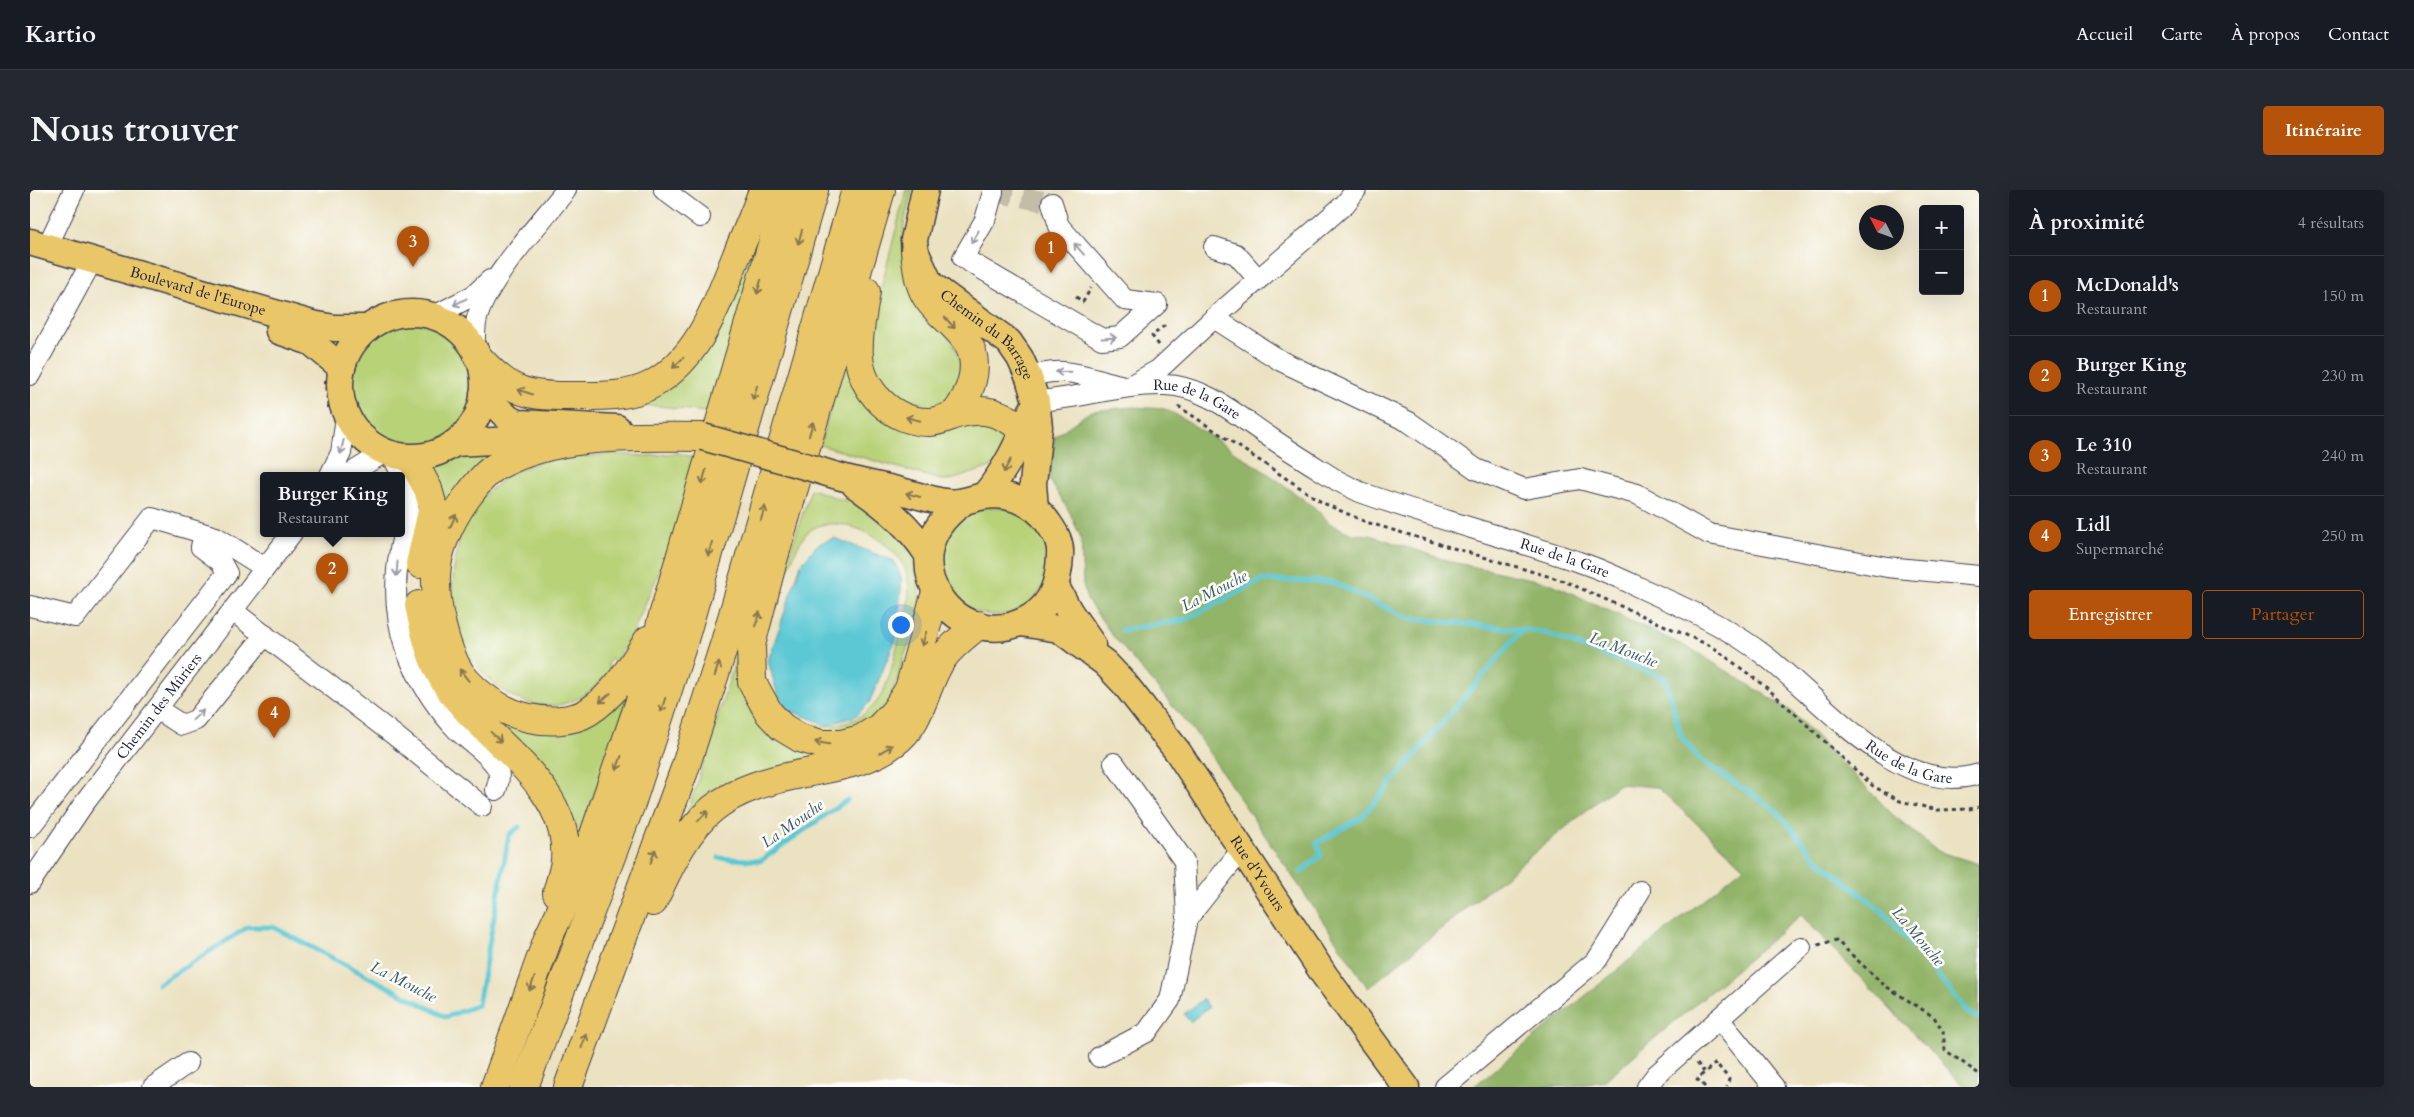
<!DOCTYPE html>
<html lang="fr">
<head>
<meta charset="utf-8">
<style>
	body { margin:0; font-family:Cardo,serif; background:#242831; color:#f1f3f6 }
	.controls { position:absolute; right:15px; top:15px; display:grid; overflow:hidden; border-radius:5px; box-shadow:0 5px 20px #0002 }
	.controls button { width:45px; height:45px; display:grid; place-items:center; padding:0; border:0; border-bottom:1px solid #363941; background:#171b24; color:#f1f3f6; font:25px sans-serif }
	.compass { position:absolute; left:1829px; top:15px; width:45px; height:45px; border-radius:50%; background:#171b24; box-shadow:0 5px 20px #0002; rotate:312deg }
	.you { position:absolute; left:870px; top:434px; width:18px; height:18px; margin:-12px; border:4px solid #fff; border-radius:50%; background:#1a73e8; box-shadow:0 0 0 8px #1a73e833 }
	.badge { display:grid; place-items:center; width:32px; height:32px; border-radius:50%; background:#b45309; color:#fff; font-size:16px; font-weight:700 }
	.pin { position:absolute; translate:-50% -41px; filter:drop-shadow(0 1px 2px #0008) }
	.pin::after { content:''; position:absolute; top:26px; width:18px; height:15px; background:inherit; clip-path:polygon(0 0,100% 0,50% 100%) }
	.popup { position:absolute; left:230px; top:282px; width:145px; height:65px; box-sizing:border-box; display:grid; place-content:center; border-radius:5px; background:#171b24; filter:drop-shadow(0 1px 4px #0005); font-size:16px; white-space:nowrap; color:#9ea1a6 }
	.popup b { font-size:19px; color:#f1f3f6 }
	.popup::after { content:''; position:absolute; left:50%; top:100%; margin-left:-10px; border:10px solid transparent; border-top-color:#171b24 }
	.list { margin:0; padding:0; list-style:none }
	h2 { display:flex; justify-content:space-between; align-items:center; height:65px; margin:0; padding:0 20px; font-size:21px }
	h2 small { font-size:16px; font-weight:400; color:#9ea1a6 }
	.list li { display:grid; grid-template-columns:32px 1fr auto; gap:15px; align-items:center; box-sizing:border-box; height:80px; padding:0 20px; border-top:1px solid #363941 }
	.list b { display:block; font-size:19px; white-space:nowrap }
	.list p { margin:0; font-size:16px; white-space:nowrap; color:#9ea1a6 }
	.list em { font-size:16px; font-style:normal; color:#9ea1a6 }
	.actions { display:flex; gap:10px; padding:15px 20px }
	.actions a { flex:1; padding:11px 0; border:1px solid #b45309; border-radius:5px; text-align:center; font-size:18px; color:#b45309 }
	.actions .main { background:#b45309; color:#fff }
	.map { position:relative; flex:none; width:1949px; height:897px; overflow:hidden; border-radius:5px }
	header { display:flex; align-items:center; gap:30px; box-sizing:border-box; height:70px; padding:0 25px; background:#171b24; border-bottom:1px solid #363941 }
	header strong { font-size:24px }
	nav { display:flex; gap:28px; margin-inline-start:auto; font-size:18px }
	.intro { display:flex; align-items:center; justify-content:space-between; box-sizing:border-box; height:120px; padding:0 30px }
	h1 { margin:0; font-size:35px }
	.button { padding:12px 22px; border-radius:5px; background:#b45309; color:#fff; font-size:18px; font-weight:700 }
	main { display:flex; gap:30px; padding:0 30px }
	aside { flex:1; background:#171b24; border-radius:5px; box-shadow:0 5px 20px #0002 }
	.map>svg:first-child { display:block }
</style>
</head>
<body>
<header>
<strong>Kartio</strong>
<nav><a>Accueil</a><a>Carte</a><a>À propos</a><a>Contact</a></nav>
</header>
<div class="intro"><h1>Nous trouver</h1><a class="button">Itinéraire</a></div>
<main>
<div class="map">
<svg width="1949" height="897" viewBox="0 0 1949 897">
	<rect width="100%" height="100%" fill="#fdfcf7"/>
	<filter id="ink" filterUnits="userSpaceOnUse"><feTurbulence type="fractalNoise" baseFrequency=".02" numOctaves="2"/><feDisplacementMap in="SourceGraphic" scale="10" xChannelSelector="R" yChannelSelector="G"/><feConvolveMatrix kernelMatrix="1 2 1 2 8 2 1 2 1" color-interpolation-filters="sRGB"/></filter>
	<filter id="wash" filterUnits="userSpaceOnUse"><feTurbulence type="fractalNoise" baseFrequency=".0096" numOctaves="4" result="noise"/><feDisplacementMap in="SourceGraphic" scale="20" xChannelSelector="R" yChannelSelector="G"/><feGaussianBlur stdDeviation="1.12" result="paint"/><feColorMatrix in="noise" values="0 0 0 0 0 0 0 0 0 0 0 0 0 0 0 0 0 1.4 0 .05"/><feComposite in="paint" operator="in"/></filter>
	<g filter="url(#wash)">
		<rect width="100%" height="100%" fill="#ebe2c2"/>
		<g fill="#b8d278" stroke="#6d7a5a">
			<polygon points="876,0 882,0 874,34 872,76 877,90 925,157 930,170 930,189 921,206 907,217 897,220 872,213 850,192 840,164 844,126"/>
			<polygon points="732,29 737,30 682,223 629,216 588,214 623,204"/>
			<circle cx="382" cy="196" r="63"/>
			<polygon points="817,159 840,217 940,229 984,243 964,276 921,290 911,290 790,255"/>
			<polygon points="479,256 418,319 403,277 443,259"/>
			<path d="M648 263 668 269 644 348 596 458H594L586 471 581 469 577 475 581 478C530 552 445 506 426 432 419 405 423 380 429 353L427 351 448 310 481 283 509 272 539 268 579 264 617 266Z"/>
			<path d="M781 299 827 315 863 340 880 362 888 392 891 418 860 509 846 525 825 539 804 543 787 541 769 532C798 539 828 537 848 510 859 496 864 467 869 449 876 427 883 405 876 382 867 351 803 316 776 344 767 354 761 373 756 385V374Z"/>
			<circle cx="965" cy="371" r="54"/>
			<polygon points="709,459 711,497 722,523 739,544 762,556 815,565 656,628"/>
			<polygon points="602,497 545,659 467,537 475,533 497,541"/>
		</g>
		<polygon fill="#92b468" stroke="#5a6b52" points="1103,217 1135,219 1154,229 1246,289 1285,318 1301,334 1322,344 1340,345 1422,372 1520,393 1663,460 1761,521 1863,625 1907,661 1949,674 1949,897 1934,897 1771,725 1574,891 1539,897 1443,897 1714,677 1627,597 1589,594 1338,798 1167,545 1083,446 1057,410 1053,394 1051,348 1039,321 1019,289 1025,246 1061,221"/>
		<g fill="#5cc8d4" stroke="#3f7588">
			<polygon points="804,348 864,371 872,389 866,449 839,513 826,526 797,535 756,519 747,502 738,471 771,374 788,354"/>
			<polygon points="1173,809 1179,817 1160,832 1154,824"/>
		</g>
		<g fill="none" stroke-linecap="round" stroke-linejoin="round">
			<g stroke="#5cc8d4" stroke-width="5">
				<polyline points="1092,440 1154,430 1232,390 1302,392 1378,428 1512,442 1635,488 1651,546 1670,570 1746,620 1786,668 1852,721 1897,772 1938,823 1949,828"/>
				<polyline points="689,668 730,671 817,610"/>
				<polyline points="1271,682 1291,665 1287,653 1332,627 1491,441"/>
				<polyline points="128,794 218,737 243,737 416,827 448,815 479,645 489,637"/>
			</g>
		</g>
	</g>
	<g filter="url(#ink)">
		<g fill="none" stroke-linecap="round" stroke-linejoin="round">
			<polyline stroke="#c3bca7" stroke-width="20" stroke-dasharray="20 10" stroke-linecap="butt" points="963,2 1022,13"/>
			<g stroke="#403f4f" stroke-width="22">
				<g id="minor">
					<polyline points="634,0 670,27"/>
					<polyline points="963,2 955,30 933,68 1072,149 1090,147 1127,114 1095,110 1029,36 1022,13"/>
					<polyline points="17,57 44,0"/>
					<polyline points="1184,57 1206,64 1228,89"/>
					<polyline points="404,126 444,105 460,90"/>
					<polyline points="1184,128 1251,171 1379,232 1446,279 1494,299 1550,289 1607,304 1679,344 1857,377 1949,386"/>
					<path d="M445 159C445 148 444 136 448 125 459 88 511 32 536 0"/>
					<polyline points="0,185 63,69"/>
					<path d="M999 188C1033 174 1057 187 1090 195"/>
					<polyline points="1103,194 1128,180 1184,128 1315,14 1326,0"/>
					<path id="s1" d="M1006 211C1049 209 1090 194 1134 195 1174 195 1209 227 1241 248 1263 263 1286 277 1308 291L1330 302C1402 328 1477 347 1549 372 1575 380 1601 394 1626 405 1663 421 1702 440 1734 465 1792 509 1869 609 1949 584"/>
					<path d="M362 265C367 277 377 290 378 303 381 322 373 341 370 360 363 395 365 435 380 469 392 496 408 520 428 541 440 552 456 562 465 575 471 583 469 591 466 600"/>
					<polyline points="300,285 311,263 316,227"/>
					<polyline points="318,285 355,262"/>
					<polyline points="0,416 45,427 122,328 186,347 235,378"/>
					<polyline points="203,421 363,544 452,616"/>
					<polyline points="127,519 152,535 166,530 235,445"/>
					<polyline points="1084,573 1154,671 1157,729"/>
					<polyline points="0,637 197,383 191,372 171,357 174,344"/>
					<path id="s2" d="M0 693 53 615 262 343"/>
					<polyline points="1689,829 1771,757"/>
					<polyline points="1069,867 1117,842 1140,810 1157,729 1213,658"/>
					<polyline points="123,897 158,873"/>
					<polyline points="1415,897 1567,770 1610,701"/>
					<polyline points="1617,897 1626,885 1689,829 1744,897"/>
				</g>
			</g>
			<g stroke="#403f4f" stroke-width="29">
				<g id="major">
					<path id="s3" d="M895 0 884 50 885 61 900 94 979 152 990 168 999 188 1006 211 1009 237 1003 294 1005 318"/>
					<path id="s4" d="M0 52 282 134 304 138H338"/>
					<circle cx="382" cy="195" r="72"/>
					<polyline points="249,141 281,152 312,178"/>
					<polyline points="453,204 479,229 488,233 587,238"/>
					<polyline points="425,253 518,248"/>
					<path d="M785 279C808 287 830 292 854 297 873 301 891 307 909 311 930 315 935 310 954 306 978 302 1006 313 1019 334 1026 344 1031 353 1030 365 1029 390 1023 414 1001 427 928 471 854 369 931 314"/>
					<path d="M825 295C854 315 879 335 898 365"/>
					<path d="M954 306C976 280 989 252 1002 220"/>
					<polyline points="1026,397 1039,421 1062,454"/>
					<path id="s5" d="M991 433 1029 439 1075 473 1094 493 1148 562 1295 786 1376 897"/>
				</g>
			</g>
			<g stroke="#403f4f" stroke-width="30">
				<g id="highway">
					<polyline points="851,0 743,370 721,455 722,492 739,523 752,537 770,548 791,554 811,554 831,549 849,538 865,521 879,499 906,402"/>
					<path d="M885 61C887 77 888 95 898 109 909 125 927 136 937 152 952 175 940 205 925 224"/>
					<path d="M836 101C833 123 827 145 829 166 831 201 863 232 898 232 909 232 917 227 927 224 954 216 974 223 994 241"/>
					<path d="M448 167C480 203 498 207 545 206 571 206 600 207 623 194 670 167 687 114 706 67 715 45 725 23 733 0"/>
					<polyline points="381,268 398,299 403,317 390,374"/>
					<path d="M389 415C395 444 401 472 418 497 455 550 541 595 535 670 534 681 530 692 527 703"/>
					<path d="M618 450C601 477 585 505 558 522 542 532 517 532 499 528 474 523 447 505 431 484 415 460 405 415 406 386 407 360 420 331 435 310 444 298 455 282 469 275 530 242 606 247 673 247"/>
					<path d="M623 712C664 620 687 599 786 581 813 576 842 570 864 553 893 532 894 496 912 469 922 455 936 445 948 435"/>
					<polyline points="465,897 518,748 557,665 610,511 633,426 758,0"/>
					<polyline points="494,897 602,611 653,453 784,0"/>
					<polyline points="538,897 654,581 695,452 826,0"/>
				</g>
			</g>
			<g stroke="#403f4f" stroke-width="3" stroke-dasharray="4 4" stroke-linecap="butt">
				<polyline points="1046,107 1053,112 1061,98"/>
				<polyline points="344,119 373,111 394,112"/>
				<polyline points="1129,155 1122,146 1134,136 1130,133"/>
				<polyline points="295,190 299,221"/>
				<polyline points="1148,216 1293,313 1336,332 1534,391 1683,457 1737,498 1843,596 1870,611 1908,620 1939,619 1949,617"/>
				<polyline points="1788,755 1806,750 1854,795 1904,827 1913,841 1915,860 1949,884"/>
				<polyline points="1667,873 1674,882"/>
				<polyline points="1675,897 1667,889 1686,873 1699,889 1697,897"/>
			</g>
			<use href="#minor" stroke="#fff" stroke-width="20"/>
			<use href="#major" stroke="#e9c769" stroke-width="26"/>
			<use href="#highway" stroke="#e9c769" stroke-width="28"/>
			<g stroke="#403f4f" stroke-width="29" stroke-linecap="butt">
				<polyline id="major-bridge" points="673,247 785,279"/>
			</g>
			<use href="#major-bridge" stroke="#e9c769" stroke-width="26"/>
		</g>
		<defs><path id="oneway-shaft" d="M-6 0H5M1.5-3L5.5 0L1.5 3" fill="none" stroke-width="1.6" stroke-linecap="round" stroke-linejoin="round" transform="scale(1.25)"/></defs>
		<g stroke="#867452">
			<use href="#oneway-shaft" transform="translate(770 47) rotate(106)"/>
			<use href="#oneway-shaft" transform="translate(729 97) rotate(106)"/>
			<use href="#oneway-shaft" transform="translate(920 133) rotate(47)"/>
			<use href="#oneway-shaft" transform="translate(648 173) rotate(136)"/>
			<use href="#oneway-shaft" transform="translate(495 202) rotate(-162)"/>
			<use href="#oneway-shaft" transform="translate(725 203) rotate(106)"/>
			<use href="#oneway-shaft" transform="translate(883 229) rotate(-166)"/>
			<use href="#oneway-shaft" transform="translate(781 239) rotate(-74)"/>
			<use href="#oneway-shaft" transform="translate(977 276) rotate(118)"/>
			<use href="#oneway-shaft" transform="translate(674 287) rotate(106)"/>
			<use href="#oneway-shaft" transform="translate(883 305) rotate(-165)"/>
			<use href="#oneway-shaft" transform="translate(733 323) rotate(-74)"/>
			<use href="#oneway-shaft" transform="translate(423 331) rotate(-65)"/>
			<use href="#oneway-shaft" transform="translate(680 359) rotate(106)"/>
			<use href="#oneway-shaft" transform="translate(728 429) rotate(-75)"/>
			<use href="#oneway-shaft" transform="translate(894 449) rotate(107)"/>
			<use href="#oneway-shaft" transform="translate(687 479) rotate(-72)"/>
			<use href="#oneway-shaft" transform="translate(434 485) rotate(-128)"/>
			<use href="#oneway-shaft" transform="translate(575 508) rotate(139)"/>
			<use href="#oneway-shaft" transform="translate(633 515) rotate(108)"/>
			<use href="#oneway-shaft" transform="translate(466 547) rotate(43)"/>
			<use href="#oneway-shaft" transform="translate(792 553) rotate(-171)"/>
			<use href="#oneway-shaft" transform="translate(856 559) rotate(-31)"/>
			<use href="#oneway-shaft" transform="translate(589 573) rotate(109)"/>
			<use href="#oneway-shaft" transform="translate(673 626) rotate(-45)"/>
			<use href="#oneway-shaft" transform="translate(623 666) rotate(-70)"/>
			<use href="#oneway-shaft" transform="translate(502 794) rotate(110)"/>
			<use href="#oneway-shaft" transform="translate(554 851) rotate(-70)"/>
		</g>
		<g stroke="#9c9ca7">
			<use href="#oneway-shaft" transform="translate(945 47) rotate(120)"/>
			<use href="#oneway-shaft" transform="translate(1049 59) rotate(-131)"/>
			<use href="#oneway-shaft" transform="translate(430 112) rotate(152)"/>
			<use href="#oneway-shaft" transform="translate(1079 148) rotate(-3)"/>
			<use href="#oneway-shaft" transform="translate(1033 182) rotate(179)"/>
			<use href="#oneway-shaft" transform="translate(312 257) rotate(103)"/>
			<use href="#oneway-shaft" transform="translate(367 379) rotate(94)"/>
			<use href="#oneway-shaft" transform="translate(168 525) rotate(-43)"/>
		</g>
	</g>
	<g text-anchor="middle" stroke-width="5" stroke-linejoin="round" paint-order="stroke">
		<g font-size="15" fill="#22223b" stroke="#fdfcf7">
			<text dy="5" stroke="none"><textPath href="#s4" startOffset="175">Boulevard de l'Europe</textPath></text>
			<text dy="5" stroke="none"><textPath href="#s3" startOffset="176">Chemin du Barrage</textPath></text>
			<text dy="5" stroke="none"><textPath href="#s1" startOffset="165">Rue de la Gare</textPath></text>
			<text dy="5" stroke="none"><textPath href="#s1" startOffset="570">Rue de la Gare</textPath></text>
			<text dy="5" stroke="none"><textPath href="#s2" startOffset="219">Chemin des Mûriers</textPath></text>
			<text dy="5" stroke="none"><textPath href="#s1" startOffset="975">Rue de la Gare</textPath></text>
			<text dy="5" stroke="none"><textPath href="#s5" startOffset="356">Rue d'Yvours</textPath></text>
		</g>
		<g font-size="16" font-style="italic" fill="#365c71" stroke="#fdfcf7">
			<text transform="translate(1184 400) rotate(-27)" y="6">La Mouche</text>
			<text transform="translate(1594 459) rotate(21)" y="6">La Mouche</text>
			<text transform="translate(762 633) rotate(-35)" y="6">La Mouche</text>
			<text transform="translate(1889 746) rotate(50)" y="6">La Mouche</text>
			<text transform="translate(374 791) rotate(27)" y="6">La Mouche</text>
		</g>
	</g>
</svg>
<div class="controls">
<button>+</button>
<button>−</button>
</div>
<svg class="compass" viewBox="-18 -18 36 36"><path d="M0-13l5 13h-10z" fill="#e53935"/><path d="M0 13l5-13h-10z" fill="#9ea1a6"/></svg>
<div class="you"></div>
<div class="pin badge" style="left:1021px;top:83px">1</div>
<div class="pin badge" style="left:302px;top:404px">2</div>
<div class="popup"><b>Burger King</b>Restaurant</div>
<div class="pin badge" style="left:383px;top:77px">3</div>
<div class="pin badge" style="left:244px;top:548px">4</div>
</div>
<aside>
<h2>À proximité<small>4 résultats</small></h2>
<ul class="list">
<li><span class="badge">1</span><div><b>McDonald's</b><p>Restaurant</p></div><em>150 m</em></li>
<li><span class="badge">2</span><div><b>Burger King</b><p>Restaurant</p></div><em>230 m</em></li>
<li><span class="badge">3</span><div><b>Le 310</b><p>Restaurant</p></div><em>240 m</em></li>
<li><span class="badge">4</span><div><b>Lidl</b><p>Supermarché</p></div><em>250 m</em></li>
</ul>
<div class="actions"><a class="main">Enregistrer</a><a>Partager</a></div>
</aside>
</main>
</body>
</html>
